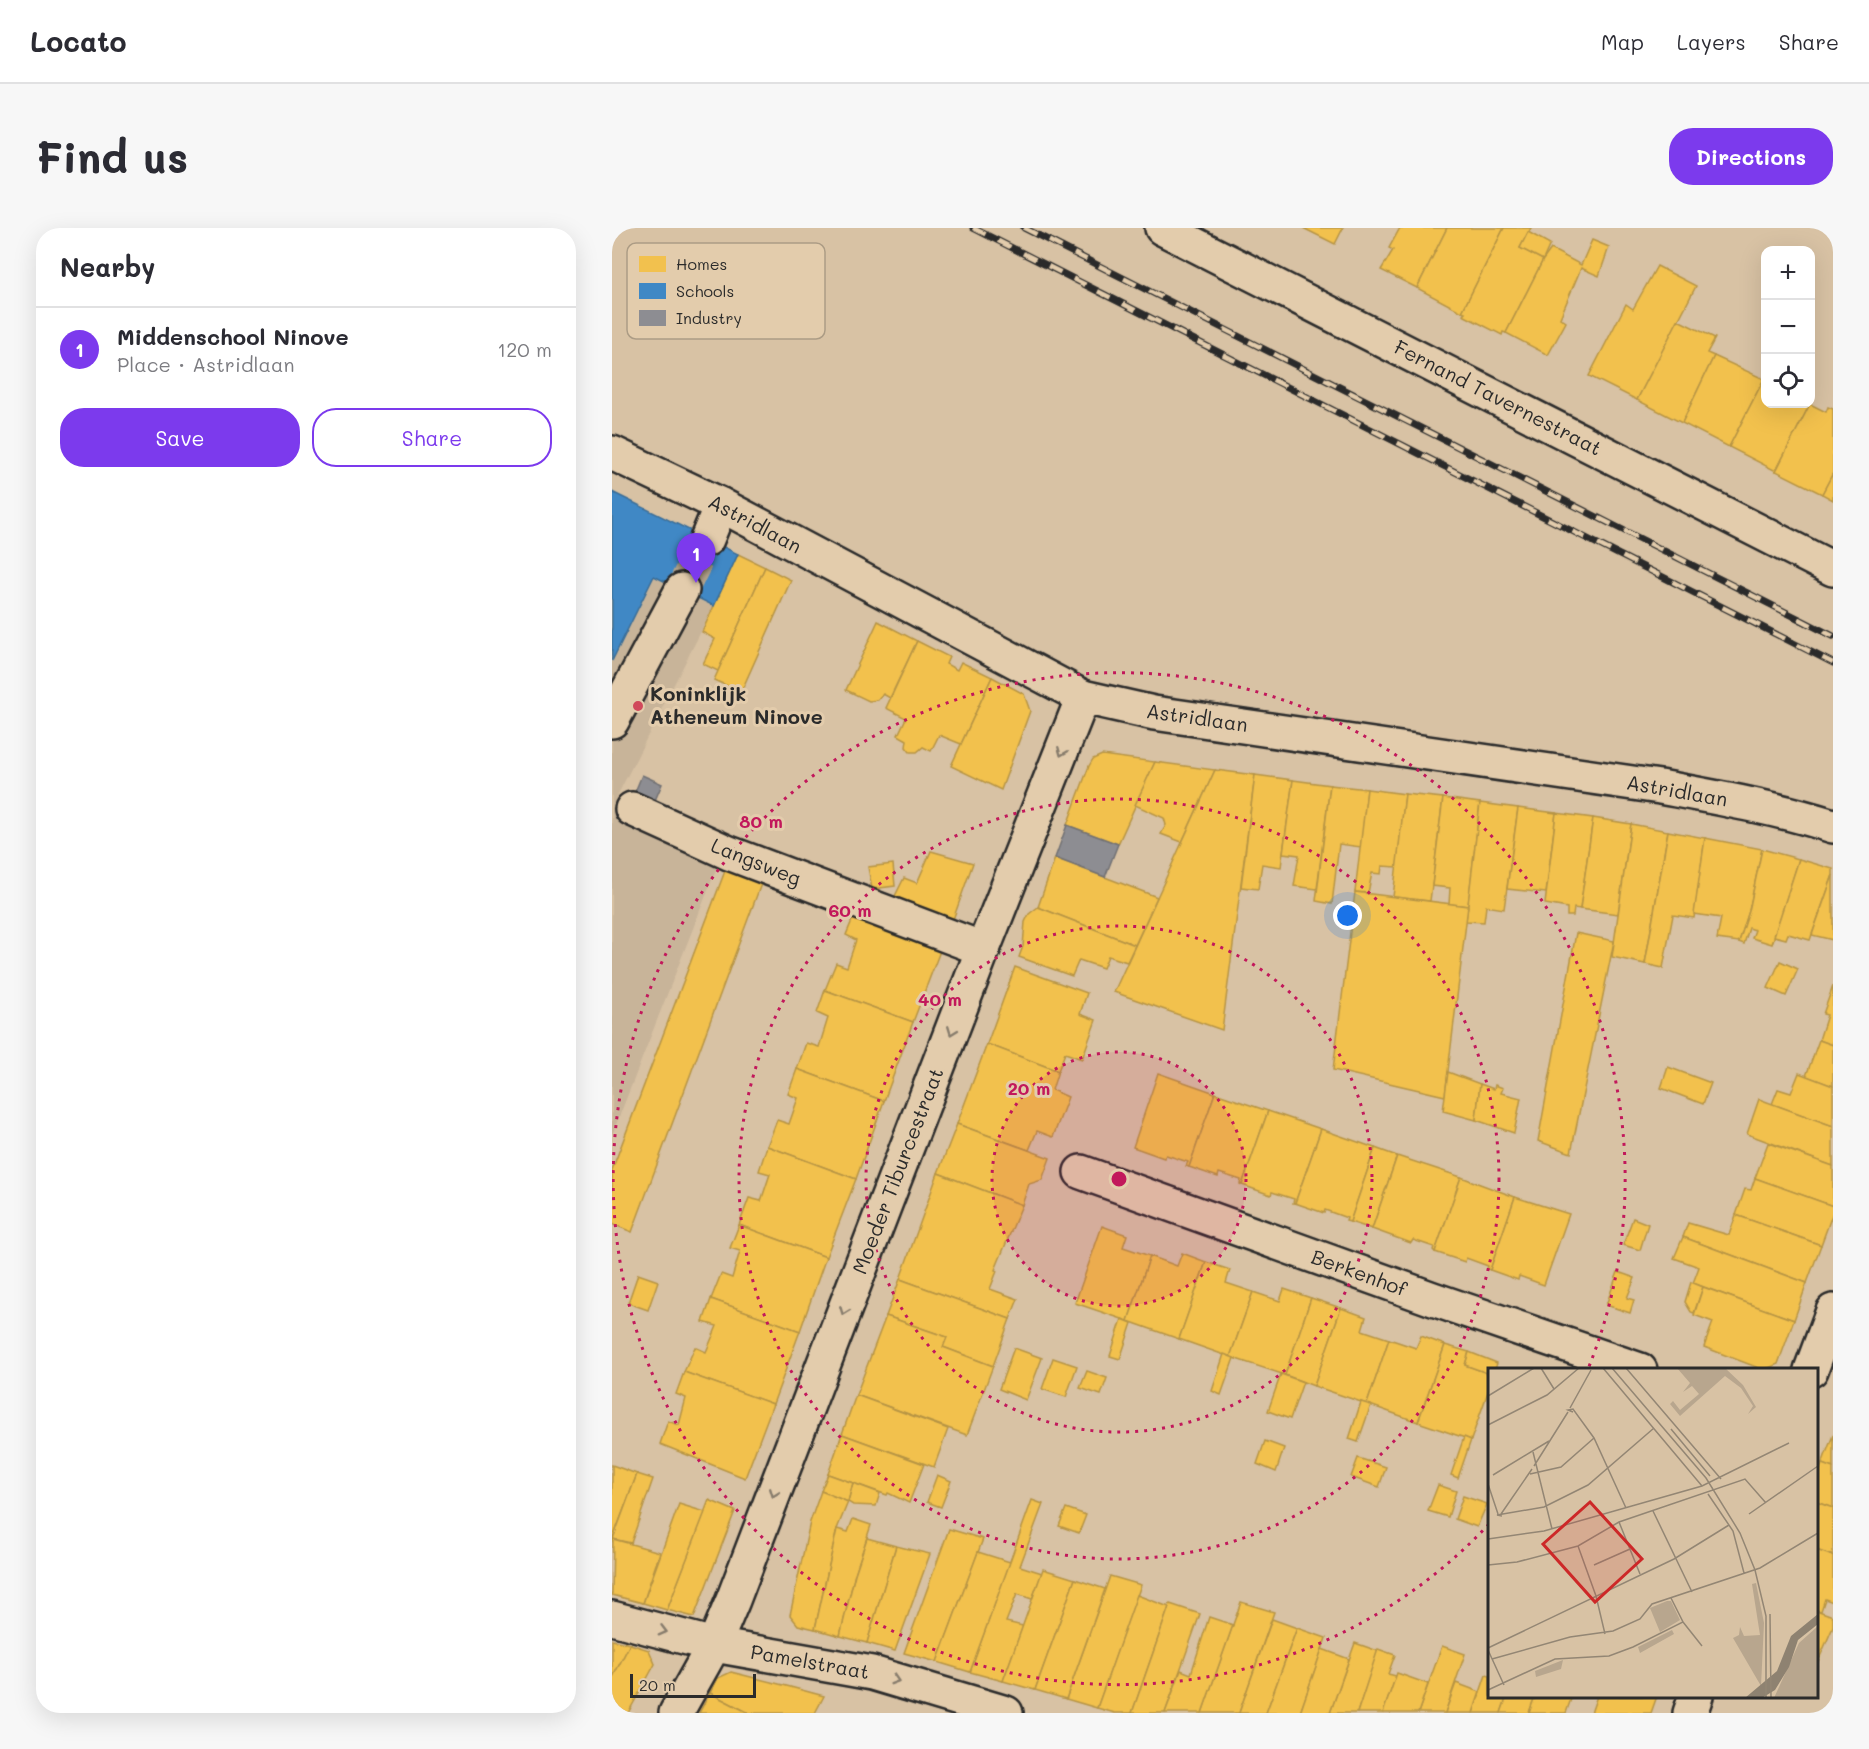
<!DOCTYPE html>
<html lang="en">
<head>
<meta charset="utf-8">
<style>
	body { margin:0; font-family:Mali,sans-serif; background:#f7f7f7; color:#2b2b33 }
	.controls { position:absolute; right:18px; top:18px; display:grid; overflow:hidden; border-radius:12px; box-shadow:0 6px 24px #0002 }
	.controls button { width:54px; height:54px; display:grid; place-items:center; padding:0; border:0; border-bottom:2px solid #e1e1e2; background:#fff; color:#2b2b33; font:30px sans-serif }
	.scale { position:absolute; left:18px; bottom:15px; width:126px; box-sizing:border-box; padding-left:6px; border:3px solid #2b2b2b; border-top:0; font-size:16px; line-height:21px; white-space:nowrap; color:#2b2b2b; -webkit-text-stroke:4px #e3ccac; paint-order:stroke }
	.you { position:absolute; left:736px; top:688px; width:21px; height:21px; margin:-15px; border:4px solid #fff; border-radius:50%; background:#1a73e8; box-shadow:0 0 0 9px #1a73e833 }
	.badge { display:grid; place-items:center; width:39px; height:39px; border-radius:50%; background:#7c3aed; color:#fff; font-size:20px; font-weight:700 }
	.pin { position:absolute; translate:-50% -50px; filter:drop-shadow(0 2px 3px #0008) }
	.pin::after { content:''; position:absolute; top:32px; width:21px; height:18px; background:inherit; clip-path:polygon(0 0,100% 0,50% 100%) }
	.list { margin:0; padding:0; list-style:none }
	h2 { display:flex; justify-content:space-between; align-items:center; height:78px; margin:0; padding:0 24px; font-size:26px }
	h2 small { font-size:20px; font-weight:400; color:#7c7c81 }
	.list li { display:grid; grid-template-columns:39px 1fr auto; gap:18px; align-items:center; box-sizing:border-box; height:84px; padding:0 24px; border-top:2px solid #e1e1e2 }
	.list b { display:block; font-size:22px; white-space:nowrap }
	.list p { margin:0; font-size:20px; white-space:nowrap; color:#7c7c81 }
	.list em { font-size:20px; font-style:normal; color:#7c7c81 }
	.actions { display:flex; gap:12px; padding:18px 24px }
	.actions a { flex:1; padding:14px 0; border:2px solid #7c3aed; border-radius:24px; text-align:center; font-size:21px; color:#7c3aed }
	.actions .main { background:#7c3aed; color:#fff }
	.icon { flex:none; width:33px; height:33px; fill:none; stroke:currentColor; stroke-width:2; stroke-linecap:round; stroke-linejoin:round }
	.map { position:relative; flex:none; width:1221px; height:1485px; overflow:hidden; border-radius:24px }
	header { display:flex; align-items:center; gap:36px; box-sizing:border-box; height:84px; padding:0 30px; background:#fff; border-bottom:2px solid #e1e1e2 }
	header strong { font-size:28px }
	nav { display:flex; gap:33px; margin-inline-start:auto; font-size:21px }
	.intro { display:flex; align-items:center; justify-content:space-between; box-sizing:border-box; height:144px; padding:0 36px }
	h1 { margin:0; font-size:42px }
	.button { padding:15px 27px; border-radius:24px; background:#7c3aed; color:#fff; font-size:21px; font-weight:700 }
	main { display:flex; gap:36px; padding:0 36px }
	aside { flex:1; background:#fff; border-radius:24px; box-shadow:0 6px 24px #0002 }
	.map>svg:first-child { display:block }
</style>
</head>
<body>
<header>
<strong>Locato</strong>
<nav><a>Map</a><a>Layers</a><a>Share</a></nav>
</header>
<div class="intro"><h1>Find us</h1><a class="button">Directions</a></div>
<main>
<aside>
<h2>Nearby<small></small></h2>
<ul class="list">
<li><span class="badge">1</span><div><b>Middenschool Ninove</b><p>Place · Astridlaan</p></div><em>120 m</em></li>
</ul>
<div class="actions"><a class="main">Save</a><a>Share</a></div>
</aside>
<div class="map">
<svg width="1221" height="1485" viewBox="0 0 1221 1485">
	<rect width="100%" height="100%" fill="#d8c2a4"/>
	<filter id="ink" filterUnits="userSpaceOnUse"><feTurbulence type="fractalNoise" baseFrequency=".0167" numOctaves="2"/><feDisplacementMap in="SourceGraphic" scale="12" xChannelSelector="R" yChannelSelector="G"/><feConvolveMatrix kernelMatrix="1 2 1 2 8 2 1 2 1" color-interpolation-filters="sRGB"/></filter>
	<g filter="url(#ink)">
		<g fill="#c8b499">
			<polygon points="0,264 126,326 102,378 0,578"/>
			<polygon points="0,579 109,629 0,907"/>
		</g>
		<g fill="#f2c14e" stroke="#b69444" stroke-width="1.5">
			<polygon points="691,0 731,0 723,16"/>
			<polygon points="788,0 835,0 805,60 769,42 781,22 777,20"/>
			<polygon points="835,0 892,0 850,84 805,60"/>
			<polygon points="892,0 919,0 908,20 931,32 894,105 891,104 890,107 851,87 853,85 850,84"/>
			<polygon points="916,4 938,16 931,32 908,20"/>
			<polygon points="980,12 997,19 987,48 969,40 948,90 954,94 936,127 894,105 931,32 939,21 969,37"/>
			<polygon points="1045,38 1084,58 1025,172 977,148 1014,76 1021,81"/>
			<polygon points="1066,92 1103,110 1095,125 1102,128 1070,195 1025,172"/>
			<polygon points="1102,128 1152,151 1117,219 1070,195"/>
			<polygon points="1154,147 1154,176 1198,176 1164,243 1117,219"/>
			<polygon points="1198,176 1214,184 1216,179 1221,181 1221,245 1210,266 1164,243"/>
			<polygon points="1221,245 1221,272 1210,266"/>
			<polygon points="126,326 153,339 106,443 91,436 103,411 90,404"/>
			<polygon points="153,339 179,352 129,464 102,452"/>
			<polygon points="266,393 305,413 278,470 271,466 266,472 257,473 234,462"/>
			<polygon points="305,413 337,429 334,436 345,442 349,434 380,449 349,516 327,507 319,523 311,519 305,524 298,524 294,519 295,512 286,507 294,490 274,480"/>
			<polygon points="380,449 412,466 418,483 389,562 339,538"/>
			<polygon points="490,527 543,534 506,616 455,597 477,538 481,531"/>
			<polygon points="543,534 603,542 570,614 549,606 554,597 552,590 523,577"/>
			<polygon points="603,542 643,547 610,802 502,764"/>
			<polygon points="643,547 681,552 669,639 650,636 646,661 629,659"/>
			<polygon points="681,552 718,557 705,661 682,658 687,627 671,625"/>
			<polygon points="718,557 755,561 749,619 727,616 720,676 704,673"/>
			<polygon points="755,561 793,566 785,639 770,638 769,646 760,645 756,665 743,664"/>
			<polygon points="793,566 831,570 818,673 781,669"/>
			<polygon points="831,570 868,575 856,678 837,676 838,660 820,658"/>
			<polygon points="868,575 906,580 892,681 874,678 872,694 854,693"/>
			<polygon points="906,580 944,585 934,665 895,661"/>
			<polygon points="944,585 981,590 968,681 962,680 961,688 955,688 955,680 933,676"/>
			<polygon points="981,590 1019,596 1006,686 968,681"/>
			<polygon points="1019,596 1056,603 1033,736 1000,729"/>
			<polygon points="1056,603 1093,610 1082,690 1061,687 1051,740 1033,736"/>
			<polygon points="1093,610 1150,621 1137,683 1127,714 1105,711 1109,690 1082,686"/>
			<polygon points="1150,621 1187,631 1160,716 1140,710 1143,702 1137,700 1132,716 1127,714 1137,683"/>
			<polygon points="319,623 361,635 337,703 277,680 292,650 305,655"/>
			<polygon points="443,630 545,669 523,717 426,679"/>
			<polygon points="1187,631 1221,641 1221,647 1198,712 1176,706 1174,711 1162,708"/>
			<polygon points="116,635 152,648 20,1004 0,996 0,942"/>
			<polygon points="281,636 283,658 260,661 256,639"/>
			<polygon points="1221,647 1221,712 1200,707"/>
			<polygon points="743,664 856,678 833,868 721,842"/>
			<polygon points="426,679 523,717 515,734 496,728 491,740 467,732 460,748 407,729 411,718 413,694 417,686"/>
			<polygon points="244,683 331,715 301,794 213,762 224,735 235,739 244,712 234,707"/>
			<polygon points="964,705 1002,713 959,925 926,913"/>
			<polygon points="1168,733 1186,741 1174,768 1156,760"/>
			<polygon points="403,739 475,765 468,786 484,792 470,831 453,825 446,843 375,816"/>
			<polygon points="1221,758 1221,817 1207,812 1215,787 1211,786"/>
			<polygon points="213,762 301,794 272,873 185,841 194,815 207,819 216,790 205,785"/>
			<polygon points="1207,812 1221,817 1221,858 1194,848"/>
			<polygon points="375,816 446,843 440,862 456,869 441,909 425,903 417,922 345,896"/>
			<polygon points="1056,839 1099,855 1091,876 1049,860"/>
			<polygon points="185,841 272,873 244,951 155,918 165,892 177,896 186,870 176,866"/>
			<polygon points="836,844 868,856 864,892 831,883"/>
			<polygon points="546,845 603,865 577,939 574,938 576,934 554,927 552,930 521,919"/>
			<polygon points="1187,845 1221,858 1221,898 1160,876 1166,861 1179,865"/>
			<polygon points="868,856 882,861 883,857 891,860 889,865 909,870 902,905 864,892"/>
			<polygon points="603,865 656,883 630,957 628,956 629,952 607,945 606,949 577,939"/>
			<polygon points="1147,871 1221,898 1221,938 1135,906"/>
			<polygon points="656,883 709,901 683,975 681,975 682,971 660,964 659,967 630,957"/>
			<polygon points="345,896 438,930 430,952 417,956 410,977 326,945"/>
			<polygon points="709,901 763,920 738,994 734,993 735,990 713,982 712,985 683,975"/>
			<polygon points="1156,915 1221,938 1221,978 1143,950"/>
			<polygon points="155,918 244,951 214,1029 127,997 137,970 149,973 158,946 147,943"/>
			<polygon points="763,920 785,928 760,1001 738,994"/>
			<polygon points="785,928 849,949 823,1024 821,1022 822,1019 801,1012 799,1015 760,1001"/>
			<polygon points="326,945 410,977 383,1042 385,1043 378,1061 406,1071 398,1091 288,1051"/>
			<polygon points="849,949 903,969 878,1042 875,1041 876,1038 854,1030 853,1034 823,1024"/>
			<polygon points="1143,950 1221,978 1221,984 1209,1017 1124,987 1133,961 1139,962"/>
			<polygon points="903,969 957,986 932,1057 907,1048 906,1052 878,1042"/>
			<polygon points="1124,987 1209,1017 1195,1055 1071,1009 1076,995 1117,1007"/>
			<polygon points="1021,990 1036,996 1028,1022 1011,1017"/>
			<polygon points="127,997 214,1029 188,1103 99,1071 109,1046 120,1050 128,1023 118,1020"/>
			<polygon points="490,998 515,1007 511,1019 538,1028 516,1093 463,1075"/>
			<polygon points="1071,1009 1195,1055 1182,1092 1081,1055 1087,1039 1062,1030"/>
			<polygon points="570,1025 594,1034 567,1111 516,1093 538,1028 565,1038"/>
			<polygon points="594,1034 618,1042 614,1055 641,1064 618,1129 567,1111"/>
			<polygon points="1006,1044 1023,1050 1015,1070 1022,1072 1018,1085 994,1077"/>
			<polygon points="26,1046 46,1053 36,1082 16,1075"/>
			<polygon points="288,1051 398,1091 381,1138 331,1119 335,1109 274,1088"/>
			<polygon points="1079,1054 1091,1059 1082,1085 1079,1084 1073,1074"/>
			<polygon points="1091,1059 1182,1092 1166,1136 1152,1142 1092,1119 1101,1094 1082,1087"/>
			<polygon points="672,1061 699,1070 673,1147 618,1129 641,1064 668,1073"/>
			<polygon points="699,1070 729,1080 702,1158 673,1147"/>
			<polygon points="99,1071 188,1103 161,1176 72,1144 83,1119 94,1124 105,1098 91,1094"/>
			<polygon points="729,1080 754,1089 750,1102 777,1111 755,1176 702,1158"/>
			<polygon points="274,1088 335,1109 331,1119 381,1138 355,1207 244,1167"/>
			<polygon points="510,1091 520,1095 508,1131 498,1128"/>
			<polygon points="809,1108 833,1117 806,1194 755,1176 777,1111 804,1120"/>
			<polygon points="833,1117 857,1124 853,1137 878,1146 878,1158 859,1212 806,1194"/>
			<polygon points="402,1120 430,1130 414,1172 387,1161"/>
			<polygon points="857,1124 885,1135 883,1142 878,1142 878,1146 853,1137"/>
			<polygon points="612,1126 622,1130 609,1167 600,1163"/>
			<polygon points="441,1130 465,1138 454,1169 430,1161"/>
			<polygon points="475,1143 495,1150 489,1167 468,1160"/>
			<polygon points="72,1144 161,1176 133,1250 48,1216 56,1193 67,1197 74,1170 64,1166"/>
			<polygon points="669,1146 691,1154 678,1191 656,1183"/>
			<polygon points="244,1167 336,1201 322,1239 230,1206"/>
			<polygon points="749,1174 759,1177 746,1214 737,1211"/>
			<polygon points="230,1206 312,1236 297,1275 276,1265 275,1267 216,1246"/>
			<polygon points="1221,1207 1221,1240 1210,1236"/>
			<polygon points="852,1209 859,1212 846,1250 839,1247"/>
			<polygon points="653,1213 672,1220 664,1244 645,1236"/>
			<polygon points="746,1230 774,1239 767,1259 739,1249"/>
			<polygon points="1210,1236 1221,1240 1221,1280 1204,1274 1204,1252"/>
			<polygon points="0,1237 25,1246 0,1313"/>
			<polygon points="25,1246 41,1251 19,1315 1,1311"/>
			<polygon points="216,1246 241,1255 236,1274 209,1263"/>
			<polygon points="325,1247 339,1253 329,1279 315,1274"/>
			<polygon points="241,1255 268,1265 264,1278 241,1277 236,1274"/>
			<polygon points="826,1257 844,1263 836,1289 816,1283"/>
			<polygon points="209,1263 236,1274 225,1301 203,1401 186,1397 178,1387 198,1294"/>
			<polygon points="851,1268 875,1276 865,1299 843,1291"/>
			<polygon points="97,1272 123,1283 82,1389 55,1382"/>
			<polygon points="420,1272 431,1276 408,1338 430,1345 420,1371 405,1366 394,1394 411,1398 391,1453 358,1444"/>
			<polygon points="1204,1274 1221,1280 1221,1328 1204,1322"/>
			<polygon points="67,1276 93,1284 55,1382 31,1375"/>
			<polygon points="454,1280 474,1287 467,1305 447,1298"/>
			<polygon points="241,1291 259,1297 243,1346 228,1408 203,1401 225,1301 236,1304"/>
			<polygon points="337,1301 371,1311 325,1434 292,1425"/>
			<polygon points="255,1310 284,1318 255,1415 228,1408 243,1346"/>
			<polygon points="1,1311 48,1324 31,1375 0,1367"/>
			<polygon points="284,1318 318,1326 283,1423 255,1415"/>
			<polygon points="1204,1322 1221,1328 1221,1374 1213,1371 1209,1383 1204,1382"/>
			<polygon points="366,1324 398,1334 358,1444 325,1434"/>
			<polygon points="431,1341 463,1351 423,1462 391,1453"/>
			<polygon points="498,1348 529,1357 485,1480 454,1471"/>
			<polygon points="463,1351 493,1361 454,1471 423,1462"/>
			<polygon points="525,1367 557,1379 520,1485 503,1485 485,1480"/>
			<polygon points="629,1374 662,1384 627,1485 590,1485"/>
			<polygon points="558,1376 588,1386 553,1485 520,1485"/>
			<polygon points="1204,1382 1221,1388 1221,1399 1204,1438"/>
			<polygon points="597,1389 621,1397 590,1485 553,1485 569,1442 579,1446"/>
			<polygon points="660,1391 685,1400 654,1485 627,1485"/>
			<polygon points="685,1400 714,1410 688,1485 654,1485"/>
			<polygon points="0,1412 18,1416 0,1451"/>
			<polygon points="743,1415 766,1423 745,1485 718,1485"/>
			<polygon points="18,1416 37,1422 43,1436 16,1485 0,1485 0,1451"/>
			<polygon points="830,1418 853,1426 833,1485 806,1485"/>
			<polygon points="710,1421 737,1431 718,1485 688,1485"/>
			<polygon points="766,1421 783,1427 776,1446 784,1448 771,1485 745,1485"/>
			<polygon points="119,1444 171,1457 212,1468 203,1485 137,1485 98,1465 106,1450"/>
			<polygon points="785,1445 816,1456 806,1485 771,1485"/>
			<polygon points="874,1447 878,1448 878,1468 895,1468 889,1485 861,1485"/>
			<polygon points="844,1455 868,1464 861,1485 833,1485"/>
			<polygon points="98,1465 137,1485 87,1485"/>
			<polygon points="895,1468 923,1468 917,1485 889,1485"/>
			<polygon points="923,1468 960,1468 954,1485 917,1485"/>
			<polygon points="985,1468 1045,1468 1039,1485 979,1485"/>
		</g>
		<polygon fill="#3f88c5" stroke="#396c97" stroke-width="1.5" points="0,264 126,326 102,378 42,348 0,433"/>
		<g fill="#8d8d92" stroke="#707073" stroke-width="1.5">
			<polygon points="30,547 50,556 38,584 18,576"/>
			<polygon points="455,597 506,616 493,649 443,630"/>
		</g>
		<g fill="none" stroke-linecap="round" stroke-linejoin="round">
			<polyline stroke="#b5a48c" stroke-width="33" stroke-dasharray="33 16" stroke-linecap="butt" points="70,362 95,311"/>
			<g stroke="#2b2b2b" stroke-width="38">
				<g id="minor">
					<polyline points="550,0 1221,341"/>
					<path d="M0 225 109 277 471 469 542 485 1048 559C1107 570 1165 580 1221 598"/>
					<polyline points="95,311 109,277"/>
					<polyline points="0,493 70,362"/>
					<polyline points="20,581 117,625 371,721"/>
					<polyline points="469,944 821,1071 1028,1142"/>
					<polyline points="1199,1142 1221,1083"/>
					<polyline points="0,1390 102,1417 260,1445 394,1485"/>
					<polyline points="64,1485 102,1417 121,1372 371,721 471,469"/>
					<polyline points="1078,1485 1084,1468"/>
				</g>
			</g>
			<use href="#minor" stroke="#e3ccac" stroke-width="33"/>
			<g stroke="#2b2b2b" stroke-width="7">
				<g id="rail">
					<polyline points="361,0 1221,435"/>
					<polyline points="412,0 1221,408"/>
				</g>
			</g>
			<use href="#rail" stroke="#e3ccac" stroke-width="4.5" stroke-dasharray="14" stroke-linecap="butt"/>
		</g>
		<defs><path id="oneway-chevron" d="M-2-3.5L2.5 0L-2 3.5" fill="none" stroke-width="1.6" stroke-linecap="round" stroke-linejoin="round" transform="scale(1.5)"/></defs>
		<g stroke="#877c6c">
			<use href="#oneway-chevron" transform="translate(450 524) rotate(112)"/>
			<use href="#oneway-chevron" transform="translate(340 803) rotate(111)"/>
			<use href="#oneway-chevron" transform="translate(232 1083) rotate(111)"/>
			<use href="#oneway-chevron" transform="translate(162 1265) rotate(111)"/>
			<use href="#oneway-chevron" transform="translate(51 1403) rotate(15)"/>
			<use href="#oneway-chevron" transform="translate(283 1452) rotate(17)"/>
		</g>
	</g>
	<circle cx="507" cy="951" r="127" fill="#c2185b" fill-opacity=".12"/>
	<g fill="none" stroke="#c2185b" stroke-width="3" stroke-dasharray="3 6">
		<circle cx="507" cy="951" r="127"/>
		<circle cx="507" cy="951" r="253"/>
		<circle cx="507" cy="951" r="380"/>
		<path d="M877 1296A506 506 0 1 1 976 1141"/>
	</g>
	<circle fill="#d1495b" stroke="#e3ccac" stroke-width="2" cx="26" cy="478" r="6"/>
	<g text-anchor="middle" stroke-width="6" stroke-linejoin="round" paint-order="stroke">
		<g font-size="20" fill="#2b2b2b" stroke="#e3ccac">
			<text transform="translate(886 170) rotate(27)" y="7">Fernand Tavernestraat</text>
			<text transform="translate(143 296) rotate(28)" y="7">Astridlaan</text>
			<text transform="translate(585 490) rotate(8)" y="7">Astridlaan</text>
			<text transform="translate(1065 563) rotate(10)" y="7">Astridlaan</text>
			<text transform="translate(144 634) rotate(22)" y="7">Langsweg</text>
			<text transform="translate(286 943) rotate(-69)" y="7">Moeder Tiburcestraat</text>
			<text transform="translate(747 1045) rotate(20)" y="7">Berkenhof</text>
			<text transform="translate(198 1434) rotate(10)" y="7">Pamelstraat</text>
		</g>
		<g font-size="20" font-weight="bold" fill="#2b2b2b" stroke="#e3ccac" text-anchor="start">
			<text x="38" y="473">Koninklijk<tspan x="38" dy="23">Atheneum Ninove</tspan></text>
		</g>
	</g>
	<g transform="translate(876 1140)">
		<rect width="330" height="330" fill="#d8c2a4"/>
		<path d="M189 0H237L255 17 268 39 260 46 265 38 253 20 237 8 192 48 182 36 185 33 192 42 211 26 204 18 195 24 202 15ZM268 215 276 255 273 318 245 270 251 267 252 259 256 268 272 267 264 216ZM179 233H183L192 252 172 264 162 240ZM330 258V330H286L311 275ZM184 262 186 266 152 285 150 279ZM75 292 73 301 48 309 47 303Z" fill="#b8a68e"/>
		<path d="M330 246V256L310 272 301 299 287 322 274 330H257L289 303 303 268Z" fill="#8e8271"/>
		<path fill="none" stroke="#938674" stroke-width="1.5" d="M53 0 66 21M115 0 214 118M124 0 218 110 252 165 267 202 278 248V330M138 0 233 111M0 28 46 0M82 40 103 2M85 44 80 42 85 41 106 70 138 140M0 57 59 27 91 0M183 61 222 108M45 84 64 161M46 98 80 44M42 106 73 99 106 70M5 107 61 73M0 116 10 146M220 126 245 163 256 205M165 143 204 224M13 146 44 101M261 146 330 98M14 148 9 147 56 139 100 117 166 60M131 154 152 206M0 171 56 163 214 118 301 75M90 178 108 228 117 266M0 197 29 194 90 178 131 154 257 111 278 135M106 197 142 181M282 246 283 330M195 254 214 278M0 280 186 191 241 157M0 282 16 317M4 291 82 269 125 263 152 251 164 236 272 200 330 165M0 322 67 291 121 288 145 279 195 254 183 230"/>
		<path fill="#cd2828" fill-opacity="0.15" stroke="#cd2828" stroke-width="3" d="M102 134 154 191 107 234 55 176Z"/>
		<rect width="330" height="330" fill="none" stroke="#2b2b2b" stroke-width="3"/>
	</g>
	<rect x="15" y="15" width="198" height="96" rx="9" fill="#e3ccac" stroke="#ac9c85" stroke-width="1.5"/>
	<rect x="27" y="28" width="27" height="16" fill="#f2c14e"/>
	<rect x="27" y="55" width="27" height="16" fill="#3f88c5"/>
	<rect x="27" y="82" width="27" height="16" fill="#8d8d92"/>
	<g font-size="16" fill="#2b2b2b">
		<text x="64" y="42">Homes</text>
		<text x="64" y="69">Schools</text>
		<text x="64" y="96">Industry</text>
	</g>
	<circle cx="507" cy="951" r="9" fill="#c2185b" stroke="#e3ccac" stroke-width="3"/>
	<g font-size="18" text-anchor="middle" font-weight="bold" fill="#c2185b" stroke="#e3ccac" stroke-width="6" stroke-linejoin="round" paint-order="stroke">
		<text x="149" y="600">80 m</text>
		<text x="238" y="689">60 m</text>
		<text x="328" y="778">40 m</text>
		<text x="417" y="867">20 m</text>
	</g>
</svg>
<div class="controls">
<button>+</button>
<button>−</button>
<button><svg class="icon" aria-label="locate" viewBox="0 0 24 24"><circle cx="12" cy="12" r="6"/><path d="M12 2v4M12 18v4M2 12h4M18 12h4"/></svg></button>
</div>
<div class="scale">20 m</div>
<div class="you"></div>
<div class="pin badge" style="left:84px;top:355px">1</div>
</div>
</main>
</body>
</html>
